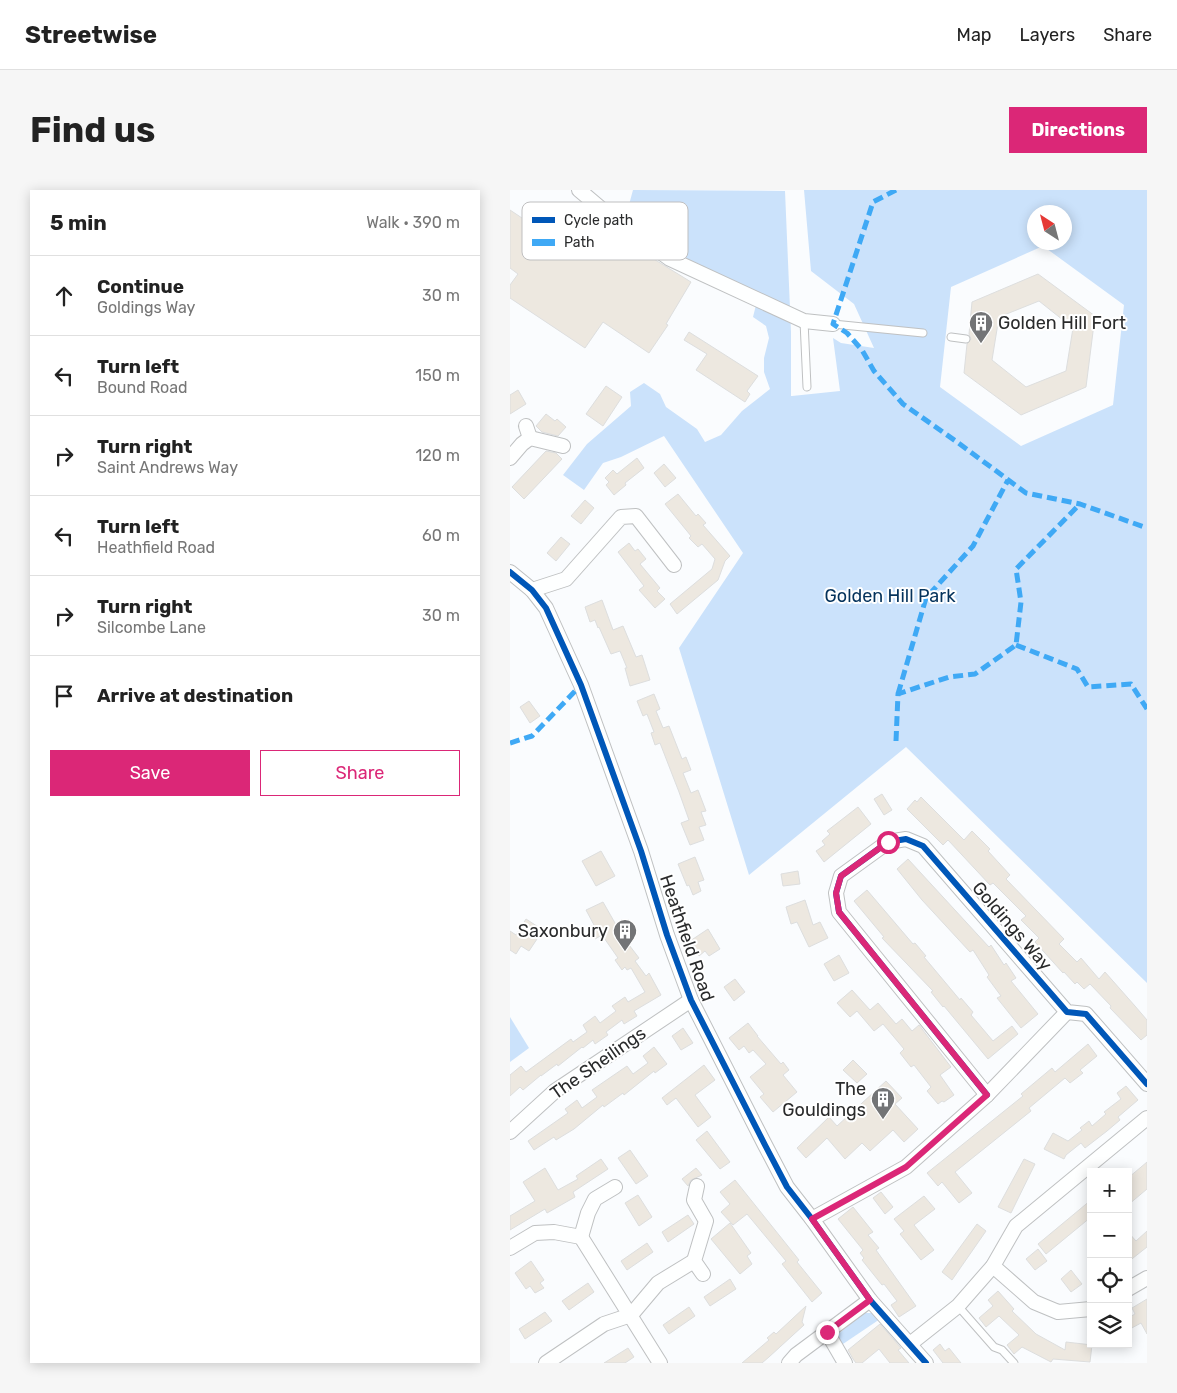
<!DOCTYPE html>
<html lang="en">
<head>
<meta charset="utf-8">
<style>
	body { margin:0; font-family:Rubik,sans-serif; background:#f6f6f6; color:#222 }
	.controls { position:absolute; right:15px; bottom:15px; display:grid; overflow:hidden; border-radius:0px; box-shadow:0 2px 12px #0003 }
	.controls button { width:45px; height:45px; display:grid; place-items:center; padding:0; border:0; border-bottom:1px solid #e0e0e0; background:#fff; color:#222; font:25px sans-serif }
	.compass { position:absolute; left:517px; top:15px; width:45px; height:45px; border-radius:50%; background:#fff; box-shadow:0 2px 12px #0003; rotate:324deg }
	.stop { position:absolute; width:15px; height:15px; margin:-11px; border:4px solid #db2777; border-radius:50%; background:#fff }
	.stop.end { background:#db2777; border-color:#fff; box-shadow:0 1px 5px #0008 }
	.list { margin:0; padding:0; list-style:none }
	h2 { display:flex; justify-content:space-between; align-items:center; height:65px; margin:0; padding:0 20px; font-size:21px }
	h2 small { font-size:16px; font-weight:400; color:#767676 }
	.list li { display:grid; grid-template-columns:32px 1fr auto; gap:15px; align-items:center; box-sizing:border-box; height:80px; padding:0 20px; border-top:1px solid #e0e0e0 }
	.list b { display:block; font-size:19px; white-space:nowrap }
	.list p { margin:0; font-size:16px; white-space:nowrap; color:#767676 }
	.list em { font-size:16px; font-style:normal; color:#767676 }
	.actions { display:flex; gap:10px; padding:15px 20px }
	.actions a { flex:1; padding:11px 0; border:1px solid #db2777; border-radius:0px; text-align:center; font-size:18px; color:#db2777 }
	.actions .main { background:#db2777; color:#fff }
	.icon { flex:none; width:28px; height:28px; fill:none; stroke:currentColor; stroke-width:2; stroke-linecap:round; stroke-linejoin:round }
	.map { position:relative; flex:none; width:637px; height:1173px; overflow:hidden; border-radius:0px }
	header { display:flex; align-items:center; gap:30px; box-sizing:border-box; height:70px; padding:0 25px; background:#fff; border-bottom:1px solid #e0e0e0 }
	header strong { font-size:24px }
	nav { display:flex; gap:28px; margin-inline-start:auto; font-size:18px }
	.intro { display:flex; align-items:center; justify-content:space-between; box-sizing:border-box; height:120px; padding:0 30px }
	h1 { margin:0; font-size:35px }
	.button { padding:12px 22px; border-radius:0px; background:#db2777; color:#fff; font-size:18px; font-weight:700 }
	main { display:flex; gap:30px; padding:0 30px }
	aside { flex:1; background:#fff; border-radius:0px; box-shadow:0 2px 12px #0003 }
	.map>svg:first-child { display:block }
</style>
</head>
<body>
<header>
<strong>Streetwise</strong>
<nav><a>Map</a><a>Layers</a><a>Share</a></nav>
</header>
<div class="intro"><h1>Find us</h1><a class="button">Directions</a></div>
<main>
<aside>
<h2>5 min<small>Walk · 390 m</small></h2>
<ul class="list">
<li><svg class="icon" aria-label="ahead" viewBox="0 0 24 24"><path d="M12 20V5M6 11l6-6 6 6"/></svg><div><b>Continue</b><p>Goldings Way</p></div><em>30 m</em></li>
<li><svg class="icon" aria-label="left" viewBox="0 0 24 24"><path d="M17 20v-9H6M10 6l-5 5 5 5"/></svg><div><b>Turn left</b><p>Bound Road</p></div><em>150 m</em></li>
<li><svg class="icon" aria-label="right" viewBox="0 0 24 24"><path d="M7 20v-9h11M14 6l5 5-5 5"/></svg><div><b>Turn right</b><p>Saint Andrews Way</p></div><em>120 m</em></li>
<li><svg class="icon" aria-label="left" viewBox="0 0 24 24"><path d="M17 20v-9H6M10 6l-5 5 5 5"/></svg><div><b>Turn left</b><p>Heathfield Road</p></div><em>60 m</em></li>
<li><svg class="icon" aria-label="right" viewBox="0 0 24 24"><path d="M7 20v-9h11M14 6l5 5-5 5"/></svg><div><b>Turn right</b><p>Silcombe Lane</p></div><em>30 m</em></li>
<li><svg class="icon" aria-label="arrive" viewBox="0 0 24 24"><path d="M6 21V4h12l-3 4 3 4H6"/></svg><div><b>Arrive at destination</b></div></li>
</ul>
<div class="actions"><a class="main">Save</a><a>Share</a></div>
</aside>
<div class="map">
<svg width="637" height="1173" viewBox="0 0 637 1173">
	<rect width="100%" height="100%" fill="#fafcfe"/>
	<g fill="#cbe2fb" fill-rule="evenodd">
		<path d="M123 0 275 1 281 142V206H282L330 201 323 148 331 153 364 158 344 114 301 81 294 0H637V793L396 557 239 685 169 458 233 363 154 246 111 267 93 273 74 300 53 285 77 254 121 216 120 202 134 193 150 204 156 217 187 239 195 252 211 245 232 221 260 199 254 182V168L259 148 256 136 243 127 249 103C214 89 179 74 148 52L153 38 139 26 126 29 117 22ZM524 22H554V52H524ZM533 56 614 115 603 215 511 256 430 197 441 97Z"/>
		<polygon points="0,827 19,858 0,872"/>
		<polygon points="354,1123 364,1123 373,1127 330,1156 327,1145"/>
	</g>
	<g fill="#ede8e0" stroke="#dddede" fill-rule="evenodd">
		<polygon points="0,20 18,32 14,39 59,69 84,28 122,53 121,55 181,92 156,134 158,135 139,163 93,132 75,158 0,108 0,95 8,84 0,78"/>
		<path d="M528 84 585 126 576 197 511 225 454 183 457 154 461 149 459 144 462 112ZM529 111 563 138 556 181 516 197 482 170 489 127Z"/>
		<polygon points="179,142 248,186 237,201 240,204 235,212 186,180 197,164 174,150"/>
		<polygon points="96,196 112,207 93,236 76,224"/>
		<polygon points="8,200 16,214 0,224 0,205"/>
		<polygon points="36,224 45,231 47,229 56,237 48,246 32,242 26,236"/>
		<polygon points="36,261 46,263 52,269 14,309 2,297"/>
		<polygon points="127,268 134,278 115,293 116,295 104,305 96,295 99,292 95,288 103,280 107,284"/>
		<polygon points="154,274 166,288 155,297 144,283"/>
		<polygon points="168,304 186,326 188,324 196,333 193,335 220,366 215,371 208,390 167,424 160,414 202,379 205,369 192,354 188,357 179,348 181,346 155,314"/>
		<polygon points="75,310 84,318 71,334 61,326"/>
		<polygon points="51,347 60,354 46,371 37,363"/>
		<polygon points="119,353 125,361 128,359 136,369 130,374 150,398 147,401 155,409 145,418 129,400 134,396 108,362"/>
		<polygon points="92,410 103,440 113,436 126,467 132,465 140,490 120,496 115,478 117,478 110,461 101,464 89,437 88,438 85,430 80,432 75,417"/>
		<polygon points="144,504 150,519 146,521 153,538 159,536 172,569 176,567 181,580 173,583 181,603 188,600 196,621 191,622 196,635 189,637 194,650 180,655 171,633 179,630 169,602 150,553 145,555 141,543 144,542 137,524 133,526 127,511"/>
		<polygon points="19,511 30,526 20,533 10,517"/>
		<polygon points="372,604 382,620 374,625 364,609"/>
		<polygon points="411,607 454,650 462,641 480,659 478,661 500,685 496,689 554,749 549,754 567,772 571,768 589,789 595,782 625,816 637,830 637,845 631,850 600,818 601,816 580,794 574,799 567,792 565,794 554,782 553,783 525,752 529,748 511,730 516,726 483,693 480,695 438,650 433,655 397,619 405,610 407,612"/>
		<polygon points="348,617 361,634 314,672 306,661 315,655 312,651 320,644 317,641"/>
		<polygon points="91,661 105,686 86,696 72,671"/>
		<polygon points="185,667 194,690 188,692 191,701 183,705 179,695 177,696 168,674"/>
		<polygon points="398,669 479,757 481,755 494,775 496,773 506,788 501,791 528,824 511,838 487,808 491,806 477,787 479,785 463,760 460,762 412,710 387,679"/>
		<polygon points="288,681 290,694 273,696 271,684"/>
		<polygon points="357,700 403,754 405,753 416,766 414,767 450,810 451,808 463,822 461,825 483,851 502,836 508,844 478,869 434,816 433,817 421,802 423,801 372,748 374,747 344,711"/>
		<polygon points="295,710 303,735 310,732 318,748 299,757 287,732 281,734 276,717"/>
		<polygon points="93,712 113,747 129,768 125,771 136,786 139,783 151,805 124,821 127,826 114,834 112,830 96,842 98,845 85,854 83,850 73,858 72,857 48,876 47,874 31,886 31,885 13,900 10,897 0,906 0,885 11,876 16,882 61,849 63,852 77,842 73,835 85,826 90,833 106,821 102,816 115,807 118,812 135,802 121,778 117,780 115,777 112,780 105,770 108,768 92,745 85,749 79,737 84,735 76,720"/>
		<polygon points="16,729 33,740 19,761 11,756 6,764 0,760 0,741 6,745"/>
		<polygon points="198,739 210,759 199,766 195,761 189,766 180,751"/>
		<polygon points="329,765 339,783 324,791 314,774"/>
		<polygon points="225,789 235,802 224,811 214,797"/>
		<polygon points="342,800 360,820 368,813 386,834 392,829 402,841 409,835 441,877 430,885 444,905 434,912 432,911 428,914 417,901 421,897 404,875 401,877 390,863 394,859 373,834 364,841 347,821 340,827 327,813"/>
		<polygon points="238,833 248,846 247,846 271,874 273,872 279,880 273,885 287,902 263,922 250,907 254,904 240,887 256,874 243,860 239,863 234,856 229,860 219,848"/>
		<polygon points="173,838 183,853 171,860 162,846"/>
		<polygon points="578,854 587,866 570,880 573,883 560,893 555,888 519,918 521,921 445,982 462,1003 449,1013 432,992 428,996 417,983 513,906 511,904 542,878 545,882"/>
		<polygon points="144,857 157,874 145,883 144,881 114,905 113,903 94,917 93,915 64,939 46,950 44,947 24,960 18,951 58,923 55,919 67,910 72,918 87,907 82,900 117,876 123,884 138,873 133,866"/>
		<polygon points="343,870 357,884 347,893 333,880"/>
		<polygon points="194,875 205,890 185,905 201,927 188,937 166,908 157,915 152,908"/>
		<polygon points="376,891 392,908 385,914 408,939 394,952 383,940 360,961 352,953 335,969 317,948 296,968 287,958 319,927 327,936"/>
		<polygon points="616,896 628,910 608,927 610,930 597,941 575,958 571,953 556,965 554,969 534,959 543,943 558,951 572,940 570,938 579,931 582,936 596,924 594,922 611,909 607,903"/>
		<polygon points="197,941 220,972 210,979 186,950"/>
		<polygon points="120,960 138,986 126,994 108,968"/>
		<polygon points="91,969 98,979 63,1002 65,1007 37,1023 35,1019 0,1040 0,1026 25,1011 13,992 35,978 48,1000 68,989 66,986"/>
		<polygon points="514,969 525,974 501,1023 488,1017"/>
		<polygon points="637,972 637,999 618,1015 618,988"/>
		<polygon points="186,978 192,985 181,990 178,996 172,989"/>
		<polygon points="225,990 289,1070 287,1072 312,1103 302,1112 272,1074 276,1071 237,1024 223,1035 211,1022 220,1014 210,1002"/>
		<polygon points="371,1002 383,1017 375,1024 363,1008"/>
		<polygon points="128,1005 142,1027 129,1036 115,1013"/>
		<polygon points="414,1006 425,1019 404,1035 424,1060 411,1070 390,1044 394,1041 384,1029"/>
		<polygon points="581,1010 581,1027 536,1064 528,1054"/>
		<polygon points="343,1017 363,1042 358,1045 369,1058 366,1060 406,1116 389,1127 381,1115 387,1111 374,1094 372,1095 352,1070 354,1068 350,1063 353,1060 328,1029"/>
		<polygon points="178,1025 184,1034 158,1052 152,1042"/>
		<polygon points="220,1033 241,1063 237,1066 242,1074 230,1084 201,1049"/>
		<polygon points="467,1034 476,1041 442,1090 432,1082"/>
		<polygon points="637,1041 637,1057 618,1072 618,1042 626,1051"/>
		<polygon points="137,1053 143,1062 117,1080 111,1071"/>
		<polygon points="528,1059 537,1071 525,1080 516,1069"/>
		<polygon points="21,1071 34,1090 30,1093 34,1098 25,1103 20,1096 16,1099 5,1083"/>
		<polygon points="561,1080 572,1094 561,1102 551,1089"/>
		<polygon points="220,1089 226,1099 200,1116 194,1107"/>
		<polygon points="78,1093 84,1102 59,1120 52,1111"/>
		<polygon points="488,1101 504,1119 502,1121 526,1144 555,1160 556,1152 582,1155 580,1172 543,1169 541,1172 512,1157 504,1164 497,1155 509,1145 489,1126 476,1137 469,1128 483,1116 478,1110"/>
		<polygon points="637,1109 637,1144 631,1133 618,1140 618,1128 625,1124 622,1118"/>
		<polygon points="296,1116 292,1132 294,1135 259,1167 252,1173 232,1173 259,1150 257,1148 264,1142 266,1144"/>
		<polygon points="179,1117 185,1126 159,1144 153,1135"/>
		<polygon points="35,1122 42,1131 15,1149 9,1139"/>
		<polygon points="370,1134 391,1158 388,1160 399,1173 380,1173 369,1159 352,1173 346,1173 343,1169 338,1160"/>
		<polygon points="430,1154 435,1161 439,1158 451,1173 433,1173 423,1160"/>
		<polygon points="118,1158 124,1167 115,1173 94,1173"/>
	</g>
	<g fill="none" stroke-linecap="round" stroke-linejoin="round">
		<g stroke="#bfc1c2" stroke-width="9">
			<g id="service">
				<polyline points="294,131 297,197"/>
				<polyline points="323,134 413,143"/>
				<polyline points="441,147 456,149"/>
				<polyline points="448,1116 484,1157 492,1160 504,1173"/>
			</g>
		</g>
		<g stroke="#bfc1c2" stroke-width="16">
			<g id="minor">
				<polyline points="69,0 101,27 160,69 294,131 323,134"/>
				<polyline points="16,236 20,248"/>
				<polyline points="0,268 12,254 20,248 53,256"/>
				<polyline points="0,382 22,400 36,418 71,495 131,661 157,745 181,810 255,955 277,997 302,1029 360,1110 416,1173"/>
				<polyline points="22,400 56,389 111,327 126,326 164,375"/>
				<polyline points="477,905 329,722 326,703 331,686 378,652 396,649 413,656 557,822 576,824 637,894"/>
				<polyline points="0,942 45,901 181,810"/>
				<polyline points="187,996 184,1010 196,1031 184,1071 193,1084"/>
				<polyline points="302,1029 396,977 477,905 557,822"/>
				<polyline points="71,1047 150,1173"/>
				<polyline points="0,1058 25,1043 44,1042 71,1047 78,1023 85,1009 105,997"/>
				<polyline points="483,1076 524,1112 548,1122 581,1119"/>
				<polyline points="618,1099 637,1088"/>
				<polyline points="317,1142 335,1173"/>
				<polyline points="400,1154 448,1116 483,1076 506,1036 637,928"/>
				<polyline points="36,1173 94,1134 121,1125 148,1093 184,1071"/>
				<polyline points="279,1173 286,1165 360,1110"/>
			</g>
		</g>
		<use href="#service" stroke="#feffff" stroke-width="7"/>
		<use href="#minor" stroke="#feffff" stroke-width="14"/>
		<g stroke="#3fa9f5" stroke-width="5" stroke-dasharray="10 5" stroke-linecap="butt">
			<polyline points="386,0 363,12 323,134 337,143 352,160 364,181 393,214 447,252 516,303 570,314 637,338"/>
			<polyline points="506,455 567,479 578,497 621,494 637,519"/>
			<polyline points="388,504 416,408 463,356 498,290"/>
			<polyline points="386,551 388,504 439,487 465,484 506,455 511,412 506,379 570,314"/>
			<polyline points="0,553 22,546 71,495"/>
		</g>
		<g stroke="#fff" stroke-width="9">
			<g id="cycleway">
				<polyline points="0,382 22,400 36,418 71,495 131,661 157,745 181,810 255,955 277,997 302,1029 360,1110 416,1173"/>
				<polyline points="477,905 329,722 326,703 331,686 378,652 396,649 413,656 557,822 576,824 637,894"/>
			</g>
		</g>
		<use href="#cycleway" stroke="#0057b8" stroke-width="6"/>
	</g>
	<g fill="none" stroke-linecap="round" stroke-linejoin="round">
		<polyline stroke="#db2777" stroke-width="6" points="317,1142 360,1110 302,1029 396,977 477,905 329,722 326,703 331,686 378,652"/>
	</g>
	<defs>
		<g id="building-pin" transform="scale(1.25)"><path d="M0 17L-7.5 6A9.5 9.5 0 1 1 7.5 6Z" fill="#737476" stroke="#fff"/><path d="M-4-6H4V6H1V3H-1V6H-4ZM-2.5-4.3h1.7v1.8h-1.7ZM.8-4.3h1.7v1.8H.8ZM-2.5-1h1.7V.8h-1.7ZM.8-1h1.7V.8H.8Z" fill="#fff"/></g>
	</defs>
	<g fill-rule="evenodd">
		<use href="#building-pin" x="471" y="133"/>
		<use href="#building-pin" x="115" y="741"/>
		<use href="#building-pin" x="373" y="909"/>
	</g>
	<g text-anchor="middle" stroke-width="4" stroke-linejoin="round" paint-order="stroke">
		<g font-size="18" fill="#2a2b2c" stroke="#fff" text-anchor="end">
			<text x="488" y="139" text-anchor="start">Golden Hill Fort</text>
			<text x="98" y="747">Saxonbury</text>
			<text x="356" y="905">The<tspan x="356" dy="21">Gouldings</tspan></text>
		</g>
		<g font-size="18" fill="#05335c" stroke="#fff">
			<text x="380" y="412">Golden Hill Park</text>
		</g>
		<g font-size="18" fill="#2a2b2c" stroke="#fff">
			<text transform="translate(502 736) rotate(49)" y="6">Goldings Way</text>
			<text transform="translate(177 748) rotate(71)" y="6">Heathfield Road</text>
			<text transform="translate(88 873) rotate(-35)" y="6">The Sheilings</text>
		</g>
	</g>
	<rect x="12" y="12" width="166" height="58" rx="8" fill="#fff" stroke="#bfbfc0" stroke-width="1"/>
	<rect x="22" y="27" width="23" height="6" fill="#0057b8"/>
	<rect x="22" y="49" width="23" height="7" fill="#3fa9f5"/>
	<g font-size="14" fill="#2a2b2c">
		<text x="54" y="35">Cycle path</text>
		<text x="54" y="57">Path</text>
	</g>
</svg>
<div class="controls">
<button>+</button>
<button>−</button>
<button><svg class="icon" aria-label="locate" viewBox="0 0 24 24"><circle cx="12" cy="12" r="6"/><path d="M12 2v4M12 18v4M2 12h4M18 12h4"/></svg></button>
<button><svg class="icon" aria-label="layers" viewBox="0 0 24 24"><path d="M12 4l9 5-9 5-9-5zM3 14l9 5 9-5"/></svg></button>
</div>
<svg class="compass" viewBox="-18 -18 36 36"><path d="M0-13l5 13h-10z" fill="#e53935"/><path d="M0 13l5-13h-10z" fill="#767676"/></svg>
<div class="stop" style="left:378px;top:652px"></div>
<div class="stop end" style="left:317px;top:1142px"></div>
</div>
</main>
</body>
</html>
